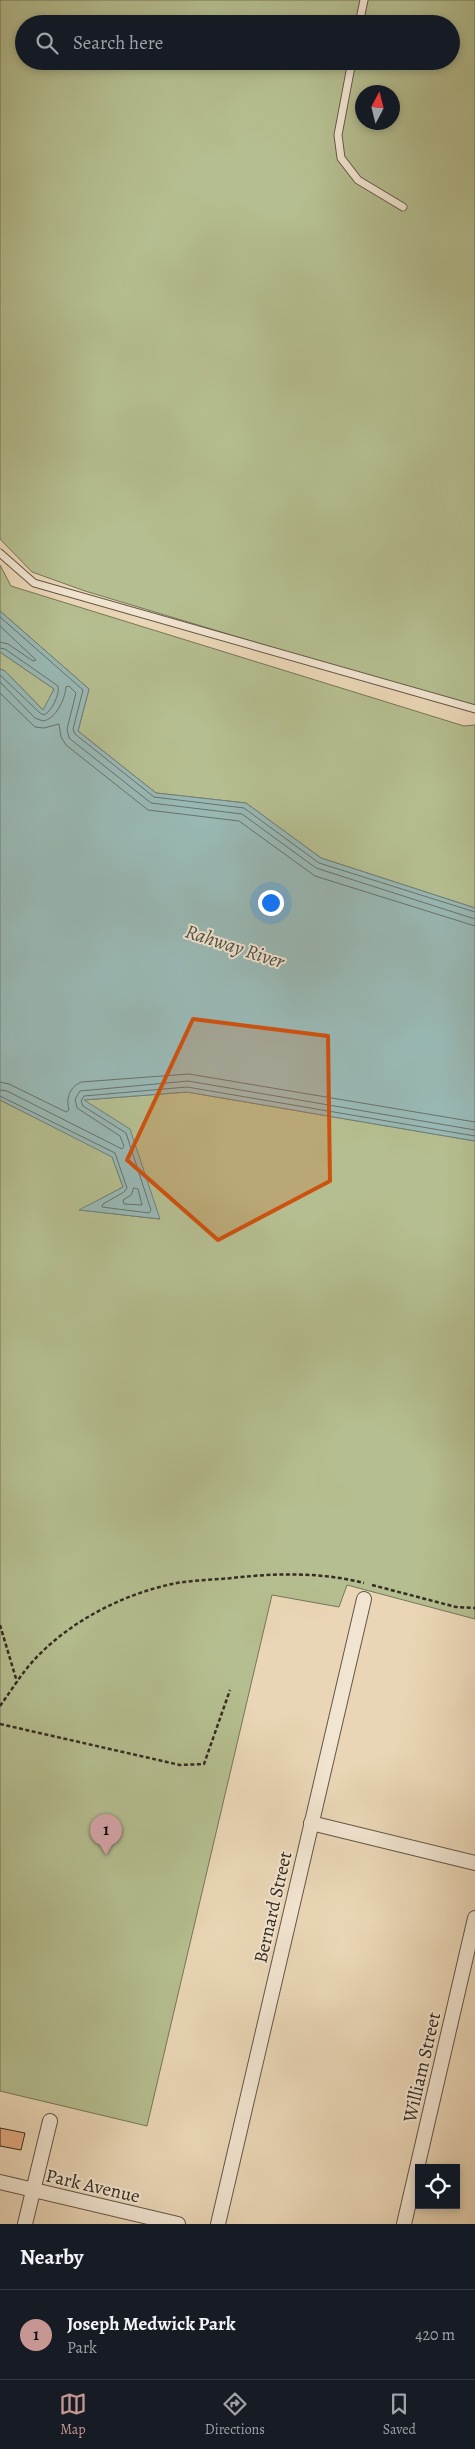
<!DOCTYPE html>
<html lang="en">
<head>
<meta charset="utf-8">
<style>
	body { margin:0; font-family:Alegreya,serif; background:#20242c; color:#f1f3f6 }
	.controls { position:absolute; right:15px; bottom:15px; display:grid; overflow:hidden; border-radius:0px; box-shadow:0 2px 8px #0003 }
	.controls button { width:45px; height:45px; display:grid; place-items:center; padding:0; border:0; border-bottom:1px solid #363941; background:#171b24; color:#f1f3f6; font:25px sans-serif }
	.compass { position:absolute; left:355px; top:85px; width:45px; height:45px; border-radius:50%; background:#171b24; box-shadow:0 2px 8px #0003; rotate:7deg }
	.you { position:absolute; left:270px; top:902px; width:18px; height:18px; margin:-12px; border:4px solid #fff; border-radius:50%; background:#1a73e8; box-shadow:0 0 0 8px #1a73e833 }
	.badge { display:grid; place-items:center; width:32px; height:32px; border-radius:50%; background:#c59692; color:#111; font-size:16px; font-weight:700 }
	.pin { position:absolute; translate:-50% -41px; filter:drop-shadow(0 1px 2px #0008) }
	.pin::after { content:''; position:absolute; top:26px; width:18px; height:15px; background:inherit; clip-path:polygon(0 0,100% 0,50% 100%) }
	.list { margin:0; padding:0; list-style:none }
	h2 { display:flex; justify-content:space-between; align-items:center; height:65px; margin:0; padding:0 20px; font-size:21px }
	h2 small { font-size:16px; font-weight:400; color:#9ea1a6 }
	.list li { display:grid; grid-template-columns:32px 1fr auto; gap:15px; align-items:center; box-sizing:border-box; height:90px; padding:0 20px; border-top:1px solid #363941 }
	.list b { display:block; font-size:19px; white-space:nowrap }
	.list p { margin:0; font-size:16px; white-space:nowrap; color:#9ea1a6 }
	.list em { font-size:16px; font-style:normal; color:#9ea1a6 }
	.icon { flex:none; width:28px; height:28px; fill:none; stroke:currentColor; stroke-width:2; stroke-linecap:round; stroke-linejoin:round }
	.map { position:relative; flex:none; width:475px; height:2224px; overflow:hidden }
	.search { position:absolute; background:#171b24; box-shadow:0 2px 8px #0003; left:15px; right:15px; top:15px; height:55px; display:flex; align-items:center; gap:12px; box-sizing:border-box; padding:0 18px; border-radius:28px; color:#9ea1a6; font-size:19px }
	.sheet { height:155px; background:#171b24 }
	nav { display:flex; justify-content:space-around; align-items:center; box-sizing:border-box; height:70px; border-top:1px solid #363941; background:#171b24; font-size:14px; color:#9ea1a6 }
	nav a { display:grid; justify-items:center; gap:2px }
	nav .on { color:#c59692 }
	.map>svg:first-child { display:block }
</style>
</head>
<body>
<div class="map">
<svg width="475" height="2224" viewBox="0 0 475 2224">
	<rect width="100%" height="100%" fill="#ead6b6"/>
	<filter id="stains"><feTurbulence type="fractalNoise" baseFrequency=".004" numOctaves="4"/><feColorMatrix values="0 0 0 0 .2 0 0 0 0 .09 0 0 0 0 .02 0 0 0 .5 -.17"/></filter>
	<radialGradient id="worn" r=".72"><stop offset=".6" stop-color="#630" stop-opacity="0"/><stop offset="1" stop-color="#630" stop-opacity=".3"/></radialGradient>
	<g fill="#b5be90" stroke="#767659" fill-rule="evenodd">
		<path d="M0 0H475V705L447 700 85 591 32 572 0 539ZM24 24H451V61H24ZM362 92H392V122H362Z"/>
		<polygon points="0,565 11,586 464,726 475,725 475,908 321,858 246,803 156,793 78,731 89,689 0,611"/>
		<polygon points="0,652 54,689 44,711 5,671 0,669"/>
		<polygon points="187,1092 475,1141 475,1619 347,1585 339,1607 272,1595 147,2126 0,2091 0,1100 112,1156 123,1187 81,1210 159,1219 83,1100"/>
	</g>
	<polygon fill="#99b8b4" stroke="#71807a" points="0,611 89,689 78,731 156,793 246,803 321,858 475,908 475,1141 187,1092 84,1100 130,1129 160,1219 79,1210 123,1187 112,1157 0,1100 0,669 5,671 43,710 54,689 0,652"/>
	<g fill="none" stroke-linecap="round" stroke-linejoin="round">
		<g stroke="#68726b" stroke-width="1">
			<polyline points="0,617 83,690 73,729 75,734 154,797 244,808 319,863 475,912"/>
			<polyline points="0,626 36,660 33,661 8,644 0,642"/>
			<path d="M0 648 5 649 58 686C60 694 52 711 44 715L40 713 0 675"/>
			<path d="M0 682 35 718 43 721C56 719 65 699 66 687L69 686 76 693 67 729 69 738 151 803 242 814 316 868 475 919"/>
			<polyline points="0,693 35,727 44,728 59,724 61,737 66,745 148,810 239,821 315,876 475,926"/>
			<path d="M0 1082 9 1084 66 1112 69 1110C66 1098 69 1088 81 1082L189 1074 475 1122"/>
			<polyline points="0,1090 7,1091 122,1149 124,1146 120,1136 77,1108 75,1099 80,1091 188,1081 475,1130"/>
			<polyline points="0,1096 115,1153 127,1188 124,1192 103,1204 102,1207 149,1213 151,1210 126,1133 83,1106 81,1101 84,1096 187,1087 475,1136"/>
			<polygon points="134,1188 138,1189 142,1205 124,1204 123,1200 131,1195"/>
		</g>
	</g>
	<polygon fill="#e4aa82" stroke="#362d22" points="0,2128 25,2133 21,2150 0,2146"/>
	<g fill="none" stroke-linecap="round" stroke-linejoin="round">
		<g stroke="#635747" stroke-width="9">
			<g id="service">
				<polyline points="359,24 364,0"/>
				<polyline points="352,61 338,135 341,158 358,180 403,207"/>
				<polyline points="0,553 34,583 475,709"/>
			</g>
		</g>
		<g stroke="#635747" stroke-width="16">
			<g id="minor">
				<polyline points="311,1823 475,1863"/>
				<polyline points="0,2182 178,2224"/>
				<polyline points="25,2224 50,2121"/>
				<polyline points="218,2224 364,1599"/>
				<polyline points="404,2224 475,1918"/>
			</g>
		</g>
		<g stroke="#362d22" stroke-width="2.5" stroke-dasharray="4 2.5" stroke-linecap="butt">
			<polyline points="372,1585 456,1607 475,1608"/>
			<polyline points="0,1625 17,1682"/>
			<path d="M0 1706C11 1691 21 1674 34 1660 69 1622 121 1595 172 1584 191 1580 212 1580 232 1578 276 1573 321 1572 364 1583"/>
			<polyline points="0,1724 180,1765 204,1764 230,1690"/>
		</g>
		<use href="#service" stroke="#f1e4d0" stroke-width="7"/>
		<use href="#minor" stroke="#f1e4d0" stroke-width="14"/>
	</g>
	<path fill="#cd520f" fill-opacity="0.2" stroke="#cd520f" stroke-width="4" stroke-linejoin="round" d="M193 1019 328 1036 330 1181 218 1240 127 1160Z"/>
	<g text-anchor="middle" stroke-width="4" stroke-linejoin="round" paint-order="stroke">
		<g font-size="19" fill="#362d22" stroke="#f1e4d0">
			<text transform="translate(272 1907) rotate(-77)" y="7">Bernard Street</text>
			<text transform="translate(421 2067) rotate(-77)" y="7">William Street</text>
			<text transform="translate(93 2185) rotate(13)" y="7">Park Avenue</text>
		</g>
		<g font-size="20" font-style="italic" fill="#4f5046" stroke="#f1e4d0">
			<text transform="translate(235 946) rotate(18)" y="7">Rahway River</text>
		</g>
	</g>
	<rect width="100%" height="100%" filter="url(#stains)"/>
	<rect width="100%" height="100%" fill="url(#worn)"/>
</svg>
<div class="controls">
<button><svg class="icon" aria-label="locate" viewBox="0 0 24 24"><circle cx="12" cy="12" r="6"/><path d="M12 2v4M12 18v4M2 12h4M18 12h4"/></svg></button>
</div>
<svg class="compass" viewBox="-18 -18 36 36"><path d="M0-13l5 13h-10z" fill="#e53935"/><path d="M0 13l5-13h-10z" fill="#9ea1a6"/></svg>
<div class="you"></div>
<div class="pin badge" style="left:106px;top:1855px">1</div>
<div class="search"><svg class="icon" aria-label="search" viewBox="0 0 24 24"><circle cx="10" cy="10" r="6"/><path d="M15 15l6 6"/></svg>Search here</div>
</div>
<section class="sheet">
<h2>Nearby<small></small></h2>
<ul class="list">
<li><span class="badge">1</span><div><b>Joseph Medwick Park</b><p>Park</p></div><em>420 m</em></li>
</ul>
</section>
<nav>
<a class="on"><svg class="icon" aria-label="map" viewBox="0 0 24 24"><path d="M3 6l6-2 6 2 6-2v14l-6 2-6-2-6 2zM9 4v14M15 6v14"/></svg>Map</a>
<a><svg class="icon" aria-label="directions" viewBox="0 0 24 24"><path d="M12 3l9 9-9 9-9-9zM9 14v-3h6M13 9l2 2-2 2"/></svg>Directions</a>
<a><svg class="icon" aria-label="saved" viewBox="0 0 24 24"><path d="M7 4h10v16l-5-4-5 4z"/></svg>Saved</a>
</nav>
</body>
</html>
